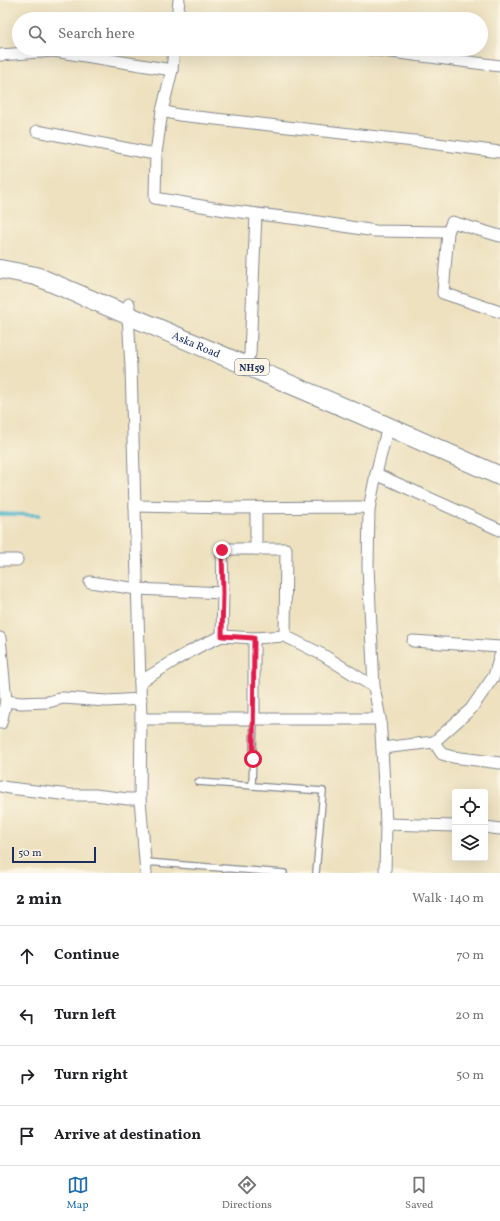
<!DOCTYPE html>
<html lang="en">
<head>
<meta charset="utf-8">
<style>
	body { margin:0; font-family:Vollkorn,serif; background:#f2f2f2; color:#202124 }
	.controls { position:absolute; right:12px; bottom:12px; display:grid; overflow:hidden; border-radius:4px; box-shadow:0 4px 16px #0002 }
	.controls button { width:36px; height:36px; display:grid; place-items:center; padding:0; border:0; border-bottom:1px solid #e0e0e0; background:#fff; color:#202124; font:20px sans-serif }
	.scale { position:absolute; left:12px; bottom:10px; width:84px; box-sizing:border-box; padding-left:4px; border:2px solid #1b2f5e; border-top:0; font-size:11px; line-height:14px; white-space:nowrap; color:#1b2f5e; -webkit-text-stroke:3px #fcf5e5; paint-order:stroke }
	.stop { position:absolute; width:12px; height:12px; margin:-9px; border:3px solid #e11d48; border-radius:50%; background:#fff }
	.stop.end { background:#e11d48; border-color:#fff; box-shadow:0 1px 4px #0008 }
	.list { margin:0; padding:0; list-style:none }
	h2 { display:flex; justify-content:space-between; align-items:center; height:52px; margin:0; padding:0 16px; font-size:17px }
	h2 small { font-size:13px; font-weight:400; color:#757577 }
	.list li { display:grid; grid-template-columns:26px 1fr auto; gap:12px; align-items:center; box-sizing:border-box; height:60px; padding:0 16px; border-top:1px solid #e0e0e0 }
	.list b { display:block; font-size:15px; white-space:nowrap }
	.list em { font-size:13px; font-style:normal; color:#757577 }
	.icon { flex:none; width:22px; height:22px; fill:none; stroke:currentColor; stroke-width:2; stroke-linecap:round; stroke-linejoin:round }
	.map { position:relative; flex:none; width:500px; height:873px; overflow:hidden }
	.search { position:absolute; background:#fff; box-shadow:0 4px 16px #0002; left:12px; right:12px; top:12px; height:44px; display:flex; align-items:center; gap:10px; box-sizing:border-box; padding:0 14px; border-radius:22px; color:#757577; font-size:15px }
	.sheet { height:292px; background:#fff }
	nav { display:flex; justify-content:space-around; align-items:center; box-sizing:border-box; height:56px; border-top:1px solid #e0e0e0; background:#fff; font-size:11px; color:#757577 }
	nav a { display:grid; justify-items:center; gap:2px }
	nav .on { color:#1f6fb2 }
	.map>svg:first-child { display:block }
</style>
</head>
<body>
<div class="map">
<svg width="500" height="873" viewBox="0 0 500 873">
	<rect width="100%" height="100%" fill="#fcf5e5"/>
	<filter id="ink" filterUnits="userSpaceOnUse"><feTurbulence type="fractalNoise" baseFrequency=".025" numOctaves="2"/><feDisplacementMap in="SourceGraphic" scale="8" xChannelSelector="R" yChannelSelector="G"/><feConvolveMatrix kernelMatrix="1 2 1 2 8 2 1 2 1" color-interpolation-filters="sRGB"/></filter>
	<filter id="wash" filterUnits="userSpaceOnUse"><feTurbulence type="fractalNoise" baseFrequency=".012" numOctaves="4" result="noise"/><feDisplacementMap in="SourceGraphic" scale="16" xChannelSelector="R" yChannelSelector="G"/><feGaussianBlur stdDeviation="0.9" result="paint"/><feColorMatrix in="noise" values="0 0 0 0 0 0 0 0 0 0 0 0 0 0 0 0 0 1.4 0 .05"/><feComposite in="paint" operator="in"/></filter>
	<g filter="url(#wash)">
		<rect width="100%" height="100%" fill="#ede1bf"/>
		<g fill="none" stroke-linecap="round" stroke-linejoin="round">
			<polyline stroke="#4db4cb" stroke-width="3.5" points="0,514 39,515"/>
		</g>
	</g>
	<g filter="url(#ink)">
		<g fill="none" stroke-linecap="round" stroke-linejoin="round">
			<g stroke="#84888e" stroke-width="8">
				<g id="service">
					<polyline points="198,782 323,791 316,873"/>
					<polyline points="252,786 254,719"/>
					<polyline points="146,862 284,873"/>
				</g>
			</g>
			<g stroke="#84888e" stroke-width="13">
				<g id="minor">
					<polyline points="177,19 179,0"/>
					<polyline points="174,49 172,70 162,111 156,153 155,198 225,210 299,219 375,231 448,232"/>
					<polyline points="368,49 500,66"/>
					<polyline points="0,55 54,51 172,70"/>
					<polyline points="162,111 179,115 414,141 500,152"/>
					<polyline points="37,131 149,153 156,153"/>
					<polyline points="500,236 452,222 448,232 443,293 500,312"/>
					<polyline points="129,304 128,315 131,367 141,719 140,799 146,873"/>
					<polyline points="250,354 256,214"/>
					<polyline points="376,474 500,530"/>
					<polyline points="135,506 229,508 363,507 369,509"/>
					<polyline points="256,508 256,549"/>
					<polyline points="0,560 17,560"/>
					<polyline points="90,582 137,589 223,593"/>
					<polyline points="222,636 223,593 222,549 286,549 285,636"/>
					<polyline points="0,638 6,701"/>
					<polyline points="413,641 500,647"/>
					<polyline points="140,682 177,659 200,646 222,636 254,638 285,636 323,655 374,687"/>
					<polyline points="141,719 380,719"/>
					<polyline points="254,719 254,638"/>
					<polyline points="0,723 1,723 6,701 21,703 48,702 63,698 107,701 141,699"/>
					<polyline points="434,742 471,709 494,676 500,656"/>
					<polyline points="382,748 434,742 442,754 453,757 500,763"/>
					<polyline points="0,786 9,788 70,795 95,795 128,799 140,799"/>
					<polyline points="386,824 455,826"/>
					<polyline points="485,827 500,829"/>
					<polyline points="385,873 386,824 382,748 380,719 374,687 368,567 369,509 376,474 388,426"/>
				</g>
			</g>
			<g stroke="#84888e" stroke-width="20">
				<g id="trunk">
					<path id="s1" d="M0 269 36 276 362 415 500 476"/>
				</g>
			</g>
			<use href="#service" stroke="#fff" stroke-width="5.5"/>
			<use href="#minor" stroke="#fff" stroke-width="11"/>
			<use href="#trunk" stroke="#fff" stroke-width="18"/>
		</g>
	</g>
	<g fill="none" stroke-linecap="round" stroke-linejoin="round" filter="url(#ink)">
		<polyline stroke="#e11d48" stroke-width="5" points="222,550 223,593 222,636 254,638 253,759"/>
	</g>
	<g text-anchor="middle" stroke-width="3" stroke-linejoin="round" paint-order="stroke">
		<rect fill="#fcf5e5" stroke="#5e6a86" stroke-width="1" x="235" y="359" width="34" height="16" rx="3"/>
		<g font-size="10" font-weight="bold" fill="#1b2f5e">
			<text x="252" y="371">NH59</text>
		</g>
		<g font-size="11" fill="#1b2f5e" stroke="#fcf5e5">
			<text dy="4" stroke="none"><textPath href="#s1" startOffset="211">Aska Road</textPath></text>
		</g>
	</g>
</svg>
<div class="controls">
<button><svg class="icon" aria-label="locate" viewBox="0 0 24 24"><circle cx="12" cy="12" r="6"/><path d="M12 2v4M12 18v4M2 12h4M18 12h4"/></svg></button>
<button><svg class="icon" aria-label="layers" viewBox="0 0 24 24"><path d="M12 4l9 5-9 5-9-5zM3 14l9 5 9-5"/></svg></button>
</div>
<div class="scale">50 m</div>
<div class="stop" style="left:253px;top:759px"></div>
<div class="stop end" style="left:222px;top:550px"></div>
<div class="search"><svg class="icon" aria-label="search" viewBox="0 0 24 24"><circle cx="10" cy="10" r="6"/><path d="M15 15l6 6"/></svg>Search here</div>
</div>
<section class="sheet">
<h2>2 min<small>Walk · 140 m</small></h2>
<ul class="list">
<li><svg class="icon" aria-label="ahead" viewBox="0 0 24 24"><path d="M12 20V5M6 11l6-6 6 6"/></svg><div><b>Continue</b></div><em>70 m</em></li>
<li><svg class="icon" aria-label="left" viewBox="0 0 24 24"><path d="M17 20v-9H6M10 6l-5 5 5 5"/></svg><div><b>Turn left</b></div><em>20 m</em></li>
<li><svg class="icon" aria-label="right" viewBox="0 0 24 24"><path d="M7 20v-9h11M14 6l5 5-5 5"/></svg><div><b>Turn right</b></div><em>50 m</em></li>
<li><svg class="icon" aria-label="arrive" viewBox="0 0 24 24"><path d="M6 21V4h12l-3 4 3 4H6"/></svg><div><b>Arrive at destination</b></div></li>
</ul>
</section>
<nav>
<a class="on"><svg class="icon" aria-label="map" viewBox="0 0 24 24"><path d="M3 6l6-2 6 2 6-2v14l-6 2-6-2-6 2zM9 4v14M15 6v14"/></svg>Map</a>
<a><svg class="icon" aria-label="directions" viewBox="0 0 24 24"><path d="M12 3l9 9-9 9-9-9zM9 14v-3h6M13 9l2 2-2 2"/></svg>Directions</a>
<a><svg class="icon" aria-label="saved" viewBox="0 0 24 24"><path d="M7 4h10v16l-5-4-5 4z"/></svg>Saved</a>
</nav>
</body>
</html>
